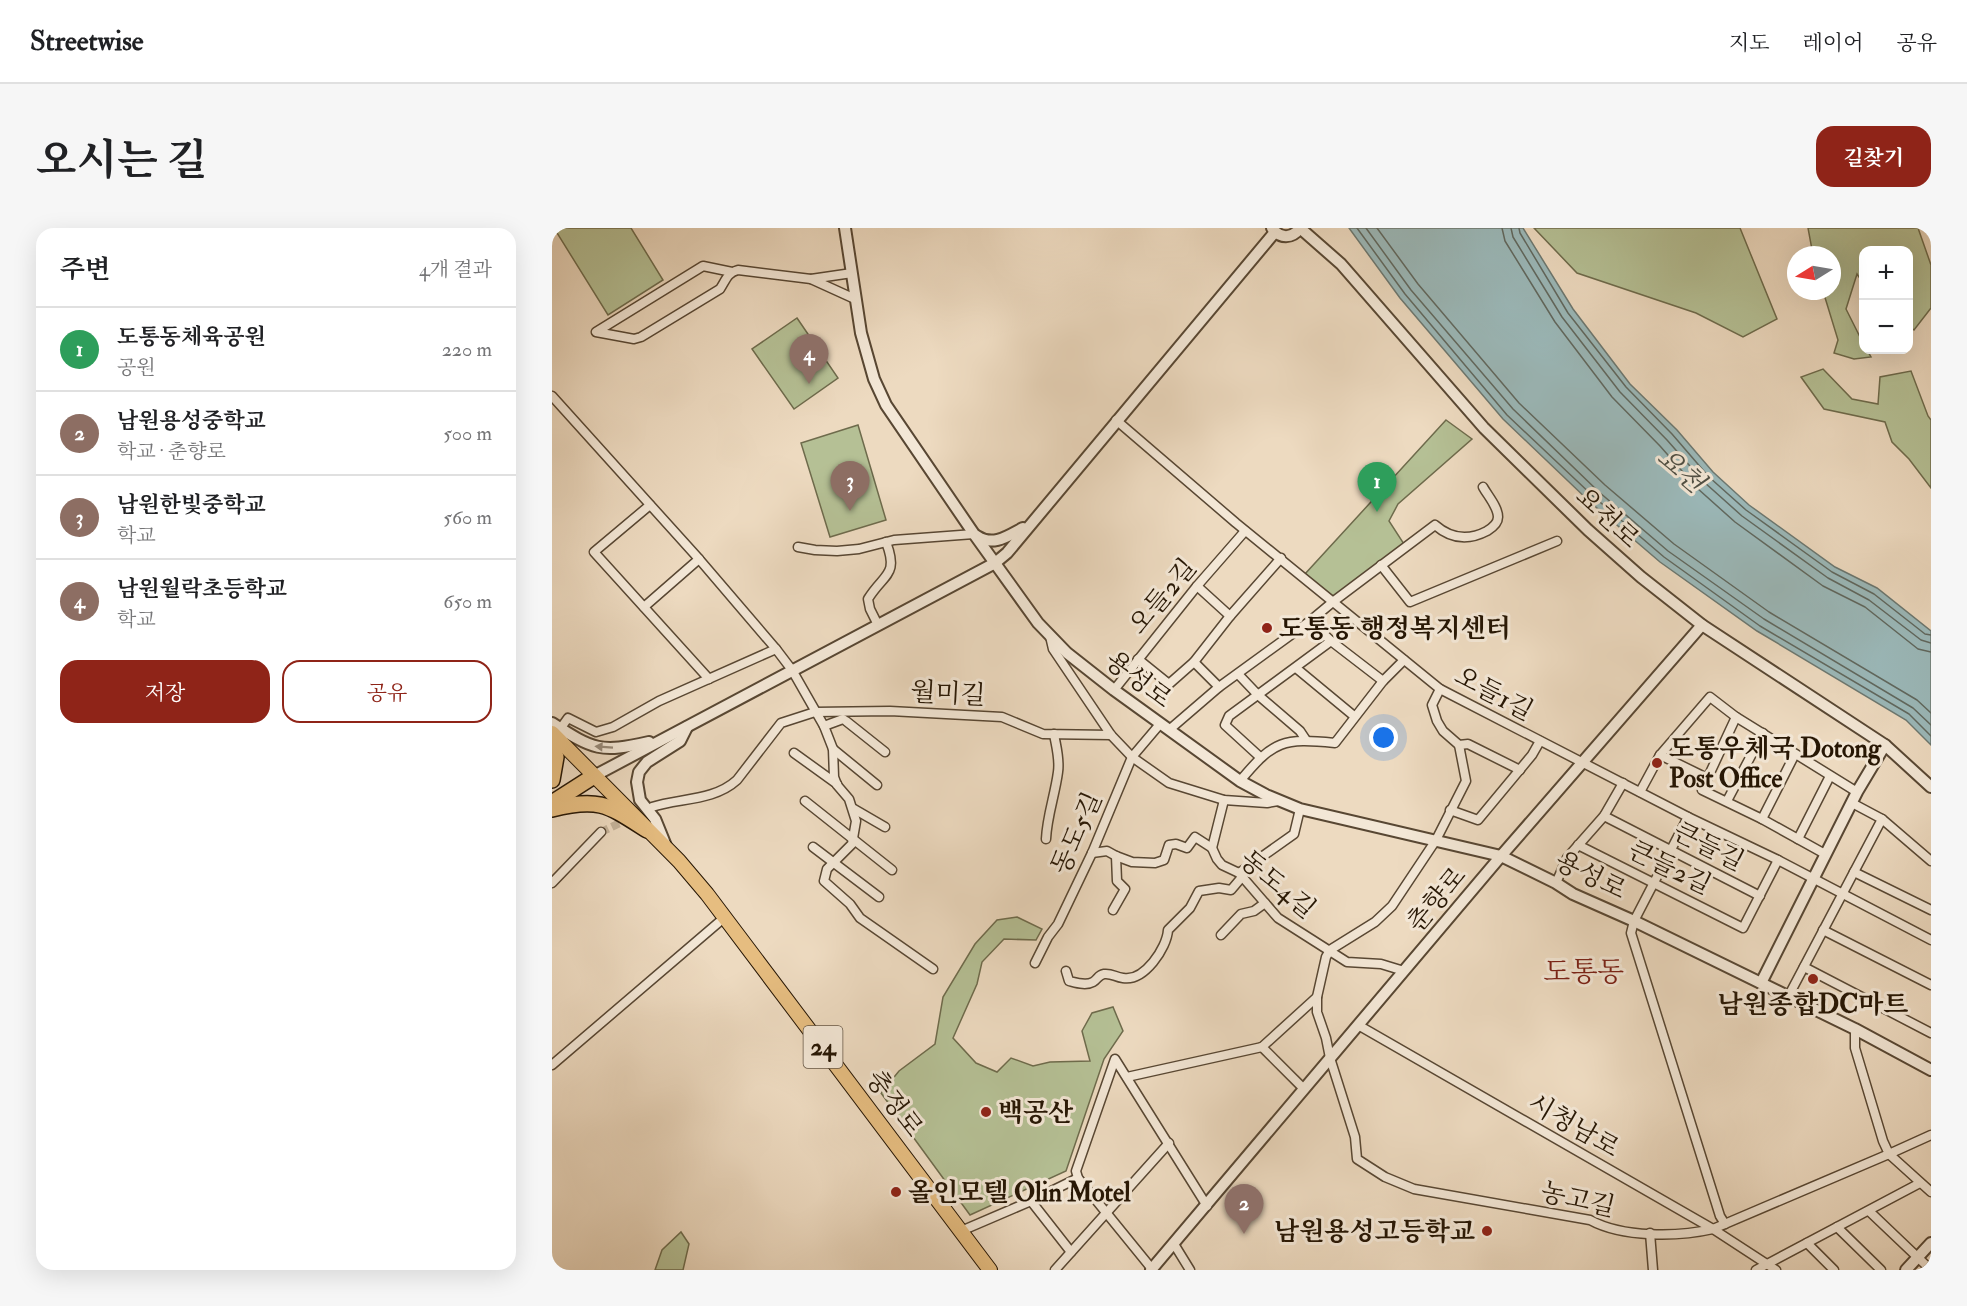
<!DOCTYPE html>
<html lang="ko">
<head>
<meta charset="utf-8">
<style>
	body { margin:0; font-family:"IM FELL Double Pica","Noto Serif KR",serif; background:#f6f6f6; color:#202124 }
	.controls { position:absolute; right:18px; top:18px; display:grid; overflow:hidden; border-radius:12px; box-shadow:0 6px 24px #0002 }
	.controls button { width:54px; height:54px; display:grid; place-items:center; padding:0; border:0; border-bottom:2px solid #e0e0e0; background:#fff; color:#202124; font:30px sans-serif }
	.compass { position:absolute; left:1235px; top:18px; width:54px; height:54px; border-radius:50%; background:#fff; box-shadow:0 6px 24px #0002; rotate:259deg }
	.you { position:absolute; left:832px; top:510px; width:21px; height:21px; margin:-15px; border:4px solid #fff; border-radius:50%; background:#1a73e8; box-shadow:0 0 0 9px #1a73e833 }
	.badge { display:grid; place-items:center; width:39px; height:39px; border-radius:50%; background:#8f2418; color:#fff; font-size:20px; font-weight:700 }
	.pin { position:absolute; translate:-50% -50px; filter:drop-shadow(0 2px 3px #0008) }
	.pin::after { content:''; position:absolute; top:32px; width:21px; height:18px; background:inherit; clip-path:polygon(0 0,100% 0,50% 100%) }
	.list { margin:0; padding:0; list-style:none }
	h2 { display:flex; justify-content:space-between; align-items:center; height:78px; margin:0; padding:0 24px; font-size:26px }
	h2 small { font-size:20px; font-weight:400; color:#757577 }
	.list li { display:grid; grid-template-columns:39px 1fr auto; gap:18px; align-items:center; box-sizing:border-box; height:84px; padding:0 24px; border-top:2px solid #e0e0e0 }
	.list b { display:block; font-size:22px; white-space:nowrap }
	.list p { margin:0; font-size:20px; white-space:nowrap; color:#757577 }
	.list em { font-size:20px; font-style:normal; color:#757577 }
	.actions { display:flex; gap:12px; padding:18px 24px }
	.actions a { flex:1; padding:14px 0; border:2px solid #8f2418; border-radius:18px; text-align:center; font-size:21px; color:#8f2418 }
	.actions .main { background:#8f2418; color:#fff }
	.map { position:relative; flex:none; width:1379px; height:1042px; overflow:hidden; border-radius:18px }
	header { display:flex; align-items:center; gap:36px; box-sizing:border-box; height:84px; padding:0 30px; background:#fff; border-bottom:2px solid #e0e0e0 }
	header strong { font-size:28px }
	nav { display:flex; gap:33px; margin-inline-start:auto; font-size:21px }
	.intro { display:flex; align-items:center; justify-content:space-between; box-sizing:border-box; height:144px; padding:0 36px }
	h1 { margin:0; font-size:42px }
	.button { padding:15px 27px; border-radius:18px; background:#8f2418; color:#fff; font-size:21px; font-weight:700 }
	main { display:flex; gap:36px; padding:0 36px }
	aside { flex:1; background:#fff; border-radius:18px; box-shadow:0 6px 24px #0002 }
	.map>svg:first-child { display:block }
</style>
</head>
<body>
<header>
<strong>Streetwise</strong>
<nav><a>지도</a><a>레이어</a><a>공유</a></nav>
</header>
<div class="intro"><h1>오시는 길</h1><a class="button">길찾기</a></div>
<main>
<aside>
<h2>주변<small>4개 결과</small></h2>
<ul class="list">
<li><span class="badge" style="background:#2e9e5b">1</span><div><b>도통동체육공원</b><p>공원</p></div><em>220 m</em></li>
<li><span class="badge" style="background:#8d6e63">2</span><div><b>남원용성중학교</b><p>학교 · 춘향로</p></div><em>500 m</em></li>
<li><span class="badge" style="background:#8d6e63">3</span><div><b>남원한빛중학교</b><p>학교</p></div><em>560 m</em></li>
<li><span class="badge" style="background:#8d6e63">4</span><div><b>남원월락초등학교</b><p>학교</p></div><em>650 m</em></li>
</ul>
<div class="actions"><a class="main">저장</a><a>공유</a></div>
</aside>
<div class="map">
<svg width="1379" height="1042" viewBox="0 0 1379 1042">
	<rect width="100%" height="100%" fill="#eddac0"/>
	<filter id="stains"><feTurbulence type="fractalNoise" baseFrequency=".00333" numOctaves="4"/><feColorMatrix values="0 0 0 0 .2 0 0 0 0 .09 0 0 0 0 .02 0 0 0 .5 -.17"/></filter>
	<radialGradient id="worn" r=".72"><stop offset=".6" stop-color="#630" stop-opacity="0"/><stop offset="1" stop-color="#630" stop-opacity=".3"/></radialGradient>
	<g fill="#b5c095" stroke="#6e6b4c" stroke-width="1.5">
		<polygon points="2,0 79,0 111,52 56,87"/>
		<polygon points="982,0 1188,0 1225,91 1191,109 1144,85 1025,45"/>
		<polygon points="1256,0 1366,0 1379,37 1379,80 1362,102 1357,98 1356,22 1312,22 1311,55 1305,46 1294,81 1311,115 1312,122 1315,122 1319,129 1302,131 1282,125 1286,112 1271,63 1280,63 1280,27 1261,27"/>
		<polygon points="245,90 286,150 242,181 200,121"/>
		<polygon points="1271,141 1300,171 1326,176 1328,149 1359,143 1376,188 1379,192 1379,260 1357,231 1340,214 1333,194 1272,181 1249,149"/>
		<polygon points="894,192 920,211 846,276 837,293 852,316 782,369 753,346"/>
		<polygon points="306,197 334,292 278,309 249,215"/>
		<polygon points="465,689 490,701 484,712 452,711 430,734 425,756 401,810 424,835 445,844 459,830 481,838 498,834 538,833 530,803 540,785 561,779 571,803 552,831 514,943 418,987 329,865 347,843 383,816 391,769 423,716 445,692"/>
		<polygon points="129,1004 137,1016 131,1042 103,1042 110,1022"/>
	</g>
	<polygon fill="#9bb9ba" stroke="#6c7871" stroke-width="1.5" points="797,0 971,0 1021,81 1078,156 1125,202 1161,244 1197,277 1283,339 1325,360 1379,403 1379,517 1354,492 1205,403 1108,334 1038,274 951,191 848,70"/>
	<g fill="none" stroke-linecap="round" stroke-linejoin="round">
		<g stroke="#60685f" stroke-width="1.5">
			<polyline points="805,0 853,66 955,187 1042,269 1112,329 1208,398 1357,486 1379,508"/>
			<polyline points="814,0 859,62 961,181 1047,264 1116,323 1212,391 1361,480 1379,497"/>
			<polyline points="825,0 866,56 967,175 1053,257 1122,316 1217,384 1365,472 1379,485"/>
			<polyline points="950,0 953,13 1003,94 1060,169 1108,218 1145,260 1183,294 1271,358 1313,379 1366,421 1379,424"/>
			<polyline points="959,0 961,9 1010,89 1068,164 1115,212 1152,254 1190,288 1276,350 1317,372 1369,412 1379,415"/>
			<polyline points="967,0 968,5 1016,85 1074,159 1120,206 1157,249 1194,282 1280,344 1322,366 1373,406 1379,407"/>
		</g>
		<polyline stroke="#c5b39a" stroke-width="8" stroke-dasharray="8 4" stroke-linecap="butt" points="49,604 99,580"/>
		<g stroke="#584733" stroke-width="11">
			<g id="minor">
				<path d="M180 44 151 38 44 104 82 111 89 109 168 61C174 52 175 45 186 42L259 51"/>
				<polyline points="300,45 259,51 303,71"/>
				<polyline points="0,168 147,331 224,421 240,442 272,498 281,521 282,549 285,557 297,571 304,593 300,616 275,641 272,653 298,676 308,690 381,741"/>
				<polyline points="564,192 684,295 888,461 1136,589 1226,632 1379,712"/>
				<polyline points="98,277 42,324 157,451"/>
				<polyline points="246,319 263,322 285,323 307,321 342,312 422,306"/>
				<polyline points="829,337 858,374 1005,313"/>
				<polyline points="645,358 678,388"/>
				<polyline points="92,379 147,331"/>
				<polyline points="758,393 779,413 831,453"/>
				<path d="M326 397 318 381 316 371C332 345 347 348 334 314"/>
				<polyline points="498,408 501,421 559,507 580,529 617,555 672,572 715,575 726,573"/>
				<polyline points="586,431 617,456 642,434 678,388 729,330"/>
				<polyline points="642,434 667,459"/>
				<polyline points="744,440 802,488"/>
				<polyline points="686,446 706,467 748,503 754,512"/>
				<polyline points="562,462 645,358 693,303"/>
				<polyline points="1184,489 1150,562 1210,591 1273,626"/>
				<polyline points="11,497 16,490 44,504 61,499 107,473 224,421"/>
				<polyline points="272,498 291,491 294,493 333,524"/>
				<path d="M617 502 667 459 758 393 782 373 883 297C899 311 916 313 935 303 940 300 946 296 946 289 946 279 936 268 931 259"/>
				<polyline points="907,517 916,516 968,542"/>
				<polyline points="281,521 325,557"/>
				<polyline points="242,525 285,556"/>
				<polyline points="1108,527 1155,550"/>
				<polyline points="708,529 673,497 677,488 779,413"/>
				<path d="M688 553C722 512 731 510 783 515L831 453 852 432"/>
				<polyline points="1088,564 1108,527 1158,469 1184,489 1305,564"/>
				<polyline points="672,572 660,620 665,631 670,637 687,645 726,690 795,734 829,736 852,743"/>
				<polyline points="253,573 340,642"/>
				<polyline points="1175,573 1211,505"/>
				<polyline points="1300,575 1330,591 1379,633"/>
				<path d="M100 579C128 570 162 573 185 552L229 495 263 484 338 483 450 489 491 506 559 507"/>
				<polyline points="302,581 333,599"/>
				<polyline points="898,582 926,592 980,527 988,513"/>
				<polyline points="1052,588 1208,668"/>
				<polyline points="1136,589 1082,693 1079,705 1168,988 1173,996"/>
				<polyline points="1210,591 1243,526"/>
				<path d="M494 611C495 588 503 567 506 544 508 531 504 518 502 506"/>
				<polyline points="1246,611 1278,548"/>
				<polyline points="1026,617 1191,700 1226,632"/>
				<polyline points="261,619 327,669"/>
				<polyline points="540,625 555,623 564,628 580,634 603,635 612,632 617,617 624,616 635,620 643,609 660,620"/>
				<polyline points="1302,644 1379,682"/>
				<polyline points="687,645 742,606 748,581"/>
				<polyline points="0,655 49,604"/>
				<polyline points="1004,655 1015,630 1052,588 1071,555"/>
				<polyline points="561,682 573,661 565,653 564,628"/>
				<polyline points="1271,702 1379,757"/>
				<polyline points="669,707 689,686 702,683 713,675"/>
				<polyline points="483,735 496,709 506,696 540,625 580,529 608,496"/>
				<polyline points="1252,739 1379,805"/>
				<path d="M514 743 517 753C525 755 534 758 541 754 546 751 546 747 552 746 560 745 563 749 571 750 592 754 615 720 616 702L638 680 647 663 667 660 679 662 690 649"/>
				<path d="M765 769V784L774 810 778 830 803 909 805 931 833 949 862 961 1038 992C1071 1010 1126 1009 1161 1001L1337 926 1331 913 1303 820V801"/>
				<polyline points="1236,769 1330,591"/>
				<polyline points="806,797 1161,1001 1224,1042"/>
				<polyline points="710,819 765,769 774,729 778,722 823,694 840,678 884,612 914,553 907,517 891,503 885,493 880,477 888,461"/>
				<polyline points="710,819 752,861"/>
				<polyline points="0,837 173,689"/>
				<polyline points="575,849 710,819"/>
				<polyline points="1379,907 1337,926 1379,964"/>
				<polyline points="479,973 519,1024"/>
				<polyline points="1317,983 1379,1042"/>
				<polyline points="1285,999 1329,1042"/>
				<polyline points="409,1003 479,973 526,950"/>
				<polyline points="1098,1005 1101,1042"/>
				<polyline points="1255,1015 1282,1042"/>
				<polyline points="622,1016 638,1042"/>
				<polyline points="600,1041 526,950 524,943 563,831 655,978"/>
				<polyline points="503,1042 617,915"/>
				<polyline points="1204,1042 1368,955"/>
			</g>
		</g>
		<g stroke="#584733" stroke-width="14">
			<g id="tertiary">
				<polyline points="293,0 309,105 322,151 334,177 422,306 486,395 515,425 562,462 688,553 714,567 748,581 949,628 1004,655 1021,666 1082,693 1303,801 1379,842"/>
				<path d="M720 0C728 11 740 11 748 0"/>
				<polyline points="748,0 789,36 932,200 1036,302 1089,349 1150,397 1333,517 1379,559"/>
				<path d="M425 308C441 319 456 308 471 300"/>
				<path d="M0 495C42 522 48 525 97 514"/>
				<polyline points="42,548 443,335 455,325 723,4"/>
				<polyline points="114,618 103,591 88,572 85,554 87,544 95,534 128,513 135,499"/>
				<polyline points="1209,755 1305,564 1333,517"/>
				<polyline points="599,1042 949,628 1150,397"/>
				<polyline points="1354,1042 1379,1015"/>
			</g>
		</g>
		<g stroke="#261604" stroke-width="16">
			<polyline id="primary" points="0,505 127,633 155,666 438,1042"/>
		</g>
		<g stroke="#261604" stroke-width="18">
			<g id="motorway">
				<polyline points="0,518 4,529 0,552"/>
				<polyline points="0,575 42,548"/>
				<path d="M0 581C47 569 56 577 95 602"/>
			</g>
		</g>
		<use href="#minor" stroke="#f3e7d6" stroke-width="8"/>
		<use href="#tertiary" stroke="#f3e7d6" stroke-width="10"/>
		<use href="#primary" stroke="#e6bd80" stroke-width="14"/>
		<use href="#motorway" stroke="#e6bd80" stroke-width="15"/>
	</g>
	<defs><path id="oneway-solid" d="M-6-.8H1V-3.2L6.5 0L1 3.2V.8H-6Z" transform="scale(1.5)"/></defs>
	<use fill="#978978" href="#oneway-solid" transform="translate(52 519) rotate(-176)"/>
	<g fill="#8f2418" stroke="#f3e7d6" stroke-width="2">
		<circle cx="715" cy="400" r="6"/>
		<circle cx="1105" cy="535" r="6"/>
		<circle cx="1261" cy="751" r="6"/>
		<circle cx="434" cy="884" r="6"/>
		<circle cx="344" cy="964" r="6"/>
		<circle cx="935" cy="1003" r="6"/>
	</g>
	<g text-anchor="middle" stroke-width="6" stroke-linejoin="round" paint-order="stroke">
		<rect fill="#f3e7d6" stroke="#645543" stroke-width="1.5" x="251.5" y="798" width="39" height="42" rx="4.5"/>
		<g font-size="24" font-weight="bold" fill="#261604">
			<text x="271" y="827">24</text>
		</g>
		<g font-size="26" fill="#261604" stroke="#f3e7d6">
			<text transform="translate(1056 289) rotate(43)" y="9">요천로</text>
			<text transform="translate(610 368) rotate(-50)" y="9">오들2길</text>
			<text transform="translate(587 451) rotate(37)" y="9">용성로</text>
			<text transform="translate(396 465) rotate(3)" y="9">월미길</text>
			<text transform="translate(942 465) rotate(28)" y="9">오들1길</text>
			<text transform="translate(524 605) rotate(-66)" y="9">동도5길</text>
			<text transform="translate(1157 618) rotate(27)" y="9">큰들길</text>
			<text transform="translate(1118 639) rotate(26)" y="9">큰들2길</text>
			<text transform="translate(1039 647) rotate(26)" y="9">용성로</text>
			<text transform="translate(726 656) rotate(40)" y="9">동도4길</text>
			<text transform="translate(884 671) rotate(-50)" y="9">춘향로</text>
			<text transform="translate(343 875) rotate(53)" y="9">충정로</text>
			<text transform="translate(1022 897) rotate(30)" y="9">시청남로</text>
			<text transform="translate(1026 971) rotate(13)" y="9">농고길</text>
		</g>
		<g font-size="26" font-weight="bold" fill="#261604" stroke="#f3e7d6" text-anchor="start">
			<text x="727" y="409">도통동 행정복지센터</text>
			<text x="1117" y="529">도통우체국 Dotong<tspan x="1117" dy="30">Post Office</tspan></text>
			<text x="1261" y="785" text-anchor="middle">남원종합DC마트</text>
			<text x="446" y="893">백공산</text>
			<text x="356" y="973">올인모텔 Olin Motel</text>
			<text x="923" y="1012" text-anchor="end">남원용성고등학교</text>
		</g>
		<g font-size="27" font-style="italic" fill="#4f4f44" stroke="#f3e7d6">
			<text transform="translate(1129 242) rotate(41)" y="9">요천</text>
		</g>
		<g font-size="28" fill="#7a1f14" stroke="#f3e7d6">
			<text x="1032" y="753">도통동</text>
		</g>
	</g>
	<rect width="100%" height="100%" filter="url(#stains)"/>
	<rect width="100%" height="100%" fill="url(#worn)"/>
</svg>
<div class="controls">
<button>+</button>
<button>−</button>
</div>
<svg class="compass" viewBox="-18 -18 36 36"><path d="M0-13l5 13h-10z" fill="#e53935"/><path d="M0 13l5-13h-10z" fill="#757577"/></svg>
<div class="you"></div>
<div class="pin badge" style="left:825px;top:284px;background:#2e9e5b">1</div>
<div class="pin badge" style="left:692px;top:1006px;background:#8d6e63">2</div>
<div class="pin badge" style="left:298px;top:283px;background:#8d6e63">3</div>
<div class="pin badge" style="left:257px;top:156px;background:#8d6e63">4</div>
</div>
</main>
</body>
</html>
